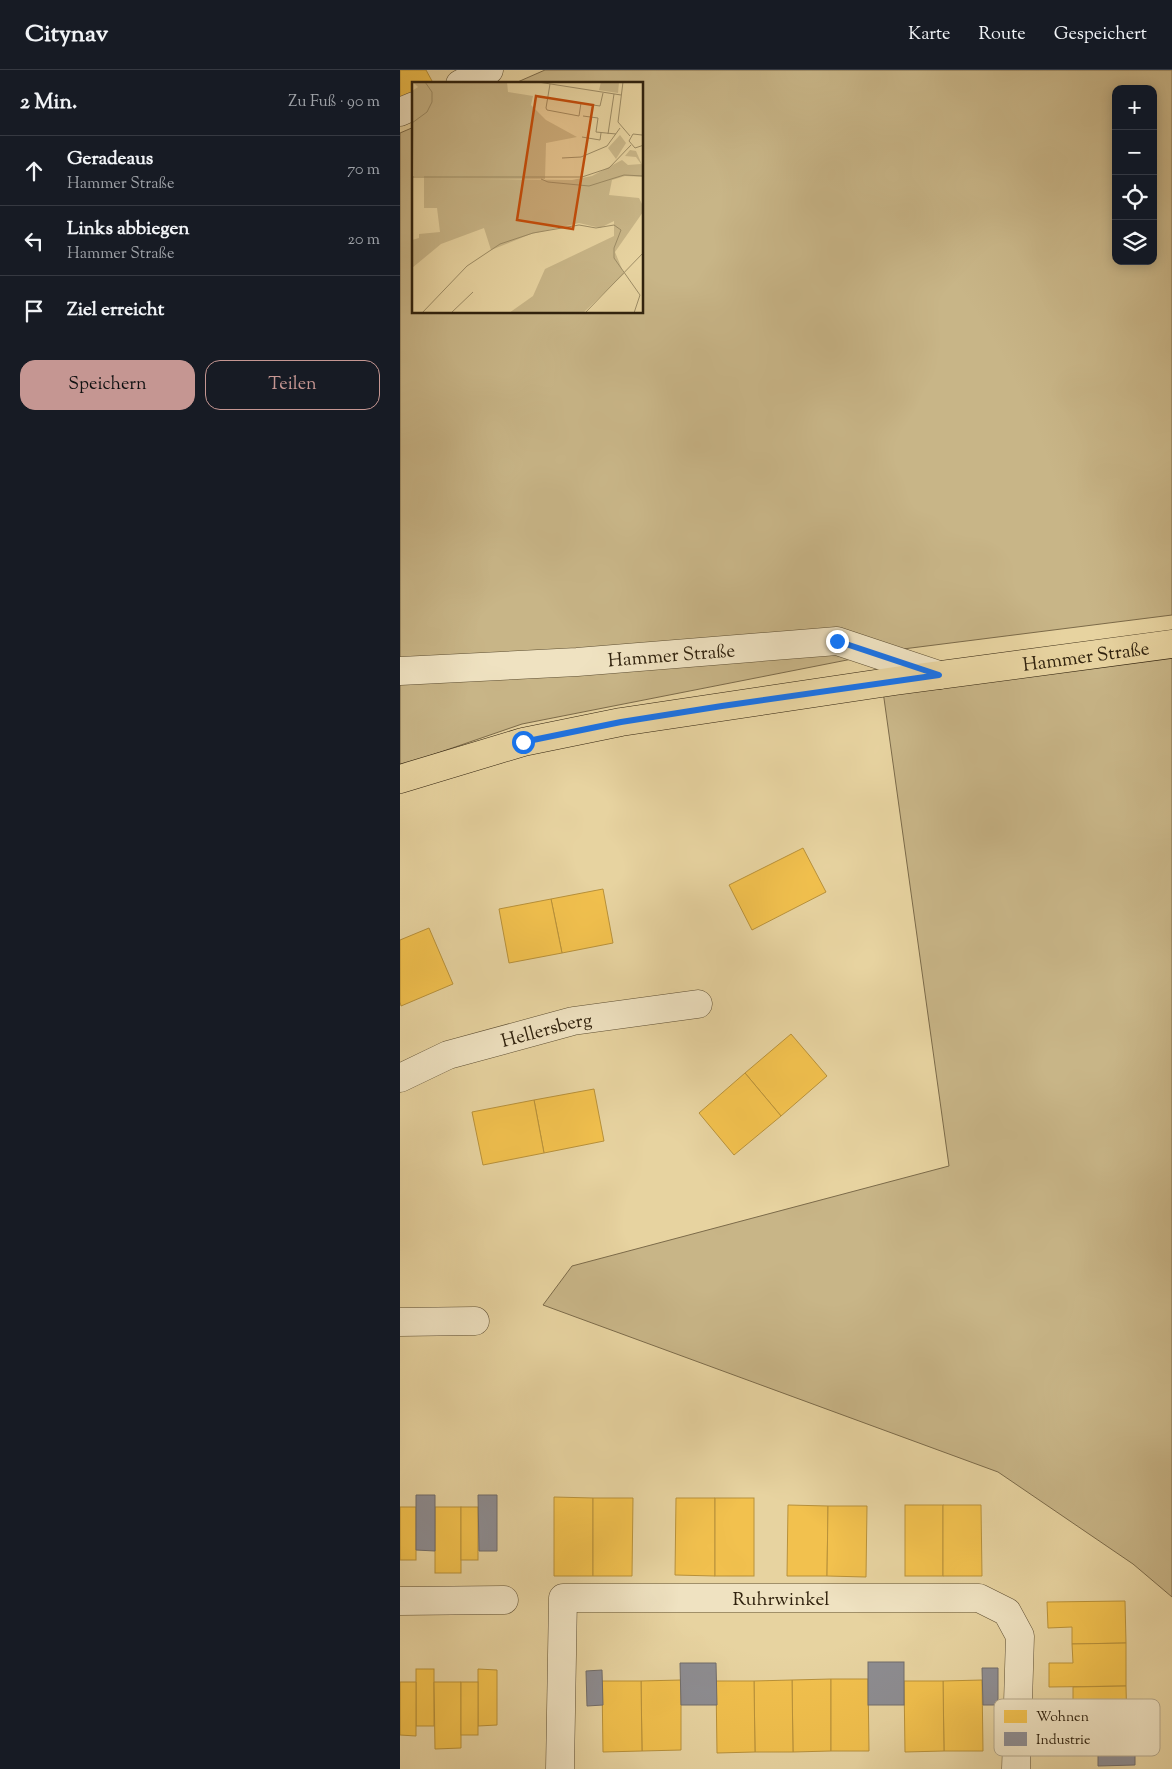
<!DOCTYPE html>
<html lang="de">
<head>
<meta charset="utf-8">
<style>
	body { margin:0; font-family:"Sorts Mill Goudy",serif; background:#242831; color:#f1f3f6 }
	.controls { position:absolute; right:15px; top:15px; display:grid; overflow:hidden; border-radius:10px; box-shadow:0 2px 12px #0003 }
	.controls button { width:45px; height:45px; display:grid; place-items:center; padding:0; border:0; border-bottom:1px solid #363941; background:#171b24; color:#f1f3f6; font:25px sans-serif }
	.stop { position:absolute; width:15px; height:15px; margin:-11px; border:4px solid #1a73e8; border-radius:50%; background:#fff }
	.stop.end { background:#1a73e8; border-color:#fff; box-shadow:0 1px 5px #0008 }
	.list { margin:0; padding:0; list-style:none }
	h2 { display:flex; justify-content:space-between; align-items:center; height:65px; margin:0; padding:0 20px; font-size:21px }
	h2 small { font-size:16px; font-weight:400; color:#9ea1a6 }
	.list li { display:grid; grid-template-columns:32px 1fr auto; gap:15px; align-items:center; box-sizing:border-box; height:70px; padding:0 20px; border-top:1px solid #363941 }
	.list b { display:block; font-size:19px; white-space:nowrap }
	.list p { margin:0; font-size:16px; white-space:nowrap; color:#9ea1a6 }
	.list em { font-size:16px; font-style:normal; color:#9ea1a6 }
	.actions { display:flex; gap:10px; padding:15px 20px }
	.actions a { flex:1; padding:11px 0; border:1px solid #c59692; border-radius:15px; text-align:center; font-size:18px; color:#c59692 }
	.actions .main { background:#c59692; color:#111 }
	.icon { flex:none; width:28px; height:28px; fill:none; stroke:currentColor; stroke-width:2; stroke-linecap:round; stroke-linejoin:round }
	.map { position:relative; flex:none; width:772px; height:1699px; overflow:hidden }
	header { display:flex; align-items:center; gap:30px; box-sizing:border-box; height:70px; padding:0 25px; background:#171b24; border-bottom:1px solid #363941 }
	header strong { font-size:24px }
	nav { display:flex; gap:28px; margin-inline-start:auto; font-size:18px }
	main { display:flex }
	aside { flex:1; background:#171b24 }
	.map>svg:first-child { display:block }
</style>
</head>
<body>
<header>
<strong>Citynav</strong>
<nav><a>Karte</a><a>Route</a><a>Gespeichert</a></nav>
</header>
<main>
<aside>
<h2>2 Min.<small>Zu Fuß · 90 m</small></h2>
<ul class="list">
<li><svg class="icon" aria-label="ahead" viewBox="0 0 24 24"><path d="M12 20V5M6 11l6-6 6 6"/></svg><div><b>Geradeaus</b><p>Hammer Straße</p></div><em>70 m</em></li>
<li><svg class="icon" aria-label="left" viewBox="0 0 24 24"><path d="M17 20v-9H6M10 6l-5 5 5 5"/></svg><div><b>Links abbiegen</b><p>Hammer Straße</p></div><em>20 m</em></li>
<li><svg class="icon" aria-label="arrive" viewBox="0 0 24 24"><path d="M6 21V4h12l-3 4 3 4H6"/></svg><div><b>Ziel erreicht</b></div></li>
</ul>
<div class="actions"><a class="main">Speichern</a><a>Teilen</a></div>
</aside>
<div class="map">
<svg width="772" height="1699" viewBox="0 0 772 1699">
	<rect width="100%" height="100%" fill="#e7d3a0"/>
	<filter id="stains"><feTurbulence type="fractalNoise" baseFrequency=".004" numOctaves="4"/><feColorMatrix values="0 0 0 0 .2 0 0 0 0 .09 0 0 0 0 .02 0 0 0 .5 -.17"/></filter>
	<radialGradient id="worn" r=".72"><stop offset=".6" stop-color="#630" stop-opacity="0"/><stop offset="1" stop-color="#630" stop-opacity=".3"/></radialGradient>
	<g fill="#c8b587" stroke="#7c6b4a" fill-rule="evenodd">
		<path d="M145 0H772V545L503 579 122 654 0 696V63L14 57V242H242V14H113ZM716 19H753V191H716Z"/>
		<polygon points="772,582 772,1527 733,1494 598,1402 143,1235 172,1196 549,1096 482,614"/>
	</g>
	<g fill="#f2c14e" stroke="#b8913a">
		<polygon points="0,0 26,0 32,11 26,14 14,14 14,21 0,29"/>
		<polygon points="403,778 426,822 352,860 329,815"/>
		<polygon points="203,819 213,873 162,883 151,829"/>
		<polygon points="151,829 162,883 109,893 99,839"/>
		<polygon points="29,858 53,914 1,936 0,932 0,870"/>
		<polygon points="391,964 427,1006 381,1046 345,1003"/>
		<polygon points="345,1003 381,1046 334,1085 299,1043"/>
		<polygon points="194,1019 204,1071 144,1083 134,1030"/>
		<polygon points="134,1030 144,1083 83,1095 72,1042"/>
		<polygon points="154,1427 193,1428 193,1506 154,1506"/>
		<polygon points="193,1428 233,1428 232,1506 193,1506"/>
		<polygon points="276,1428 315,1428 315,1506 275,1505"/>
		<rect x="315" y="1428" width="39" height="78"/>
		<polygon points="388,1435 428,1436 427,1506 387,1506"/>
		<rect x="505" y="1435" width="38" height="71"/>
		<polygon points="543,1435 581,1435 582,1506 543,1506"/>
		<polygon points="428,1436 467,1436 466,1507 427,1506"/>
		<rect x="0" y="1437" width="16" height="53"/>
		<rect x="35" y="1437" width="26" height="66"/>
		<rect x="61" y="1437" width="17" height="53"/>
		<polygon points="725,1531 726,1573 672,1574 672,1557 648,1558 647,1532"/>
		<polygon points="726,1573 726,1616 649,1617 649,1593 673,1593 672,1574"/>
		<rect x="16" y="1599" width="18" height="57"/>
		<polygon points="78,1599 97,1600 97,1655 78,1656"/>
		<polygon points="431,1609 431,1681 393,1682 392,1610"/>
		<polygon points="431,1609 468,1609 469,1681 431,1681"/>
		<polygon points="281,1610 281,1680 242,1681 241,1611"/>
		<polygon points="392,1610 393,1682 355,1682 354,1611"/>
		<polygon points="582,1610 583,1681 544,1681 543,1611"/>
		<polygon points="202,1611 241,1611 242,1681 203,1682"/>
		<polygon points="316,1611 354,1611 355,1682 317,1683"/>
		<polygon points="504,1611 543,1611 544,1681 505,1682"/>
		<polygon points="0,1612 16,1612 16,1666 0,1665"/>
		<polygon points="34,1612 61,1612 61,1678 35,1679"/>
		<rect x="61" y="1612" width="17" height="53"/>
		<polygon points="726,1616 727,1661 646,1661 646,1635 673,1634 673,1617"/>
	</g>
	<g fill="#8d8d92" stroke="#716d6a">
		<polygon points="16,1425 35,1425 35,1481 16,1480"/>
		<polygon points="78,1425 97,1425 97,1481 79,1481"/>
		<rect x="468" y="1592" width="36" height="43"/>
		<polygon points="280,1593 316,1593 317,1635 281,1635"/>
		<polygon points="582,1598 598,1598 598,1635 583,1635"/>
		<polygon points="202,1600 203,1635 187,1636 186,1601"/>
		<polygon points="698,1661 735,1661 735,1695 698,1696"/>
	</g>
	<g fill="none" stroke-linecap="round" stroke-linejoin="round">
		<g stroke="#5d4e32" stroke-width="29">
			<g id="minor">
				<polyline points="60,14 89,0"/>
				<polyline points="0,42 14,36"/>
				<path id="s1" d="M0 601 177 592 437 571 539 605"/>
				<path id="s2" d="M0 1008 48 985 173 951 298 934"/>
				<polyline points="0,1252 75,1251"/>
				<polyline points="0,1531 104,1530"/>
				<path id="s3" d="M160 1699 163 1528H579L607 1542 620 1566 616 1699"/>
			</g>
		</g>
		<g stroke="#2f210d" stroke-width="29">
			<g id="major">
				<path id="s4" d="M0 709 123 672 221 652 495 611 772 574"/>
			</g>
		</g>
		<use href="#minor" stroke="#efe2c1" stroke-width="28"/>
		<use href="#major" stroke="#e7d3a0" stroke-width="28"/>
	</g>
	<g fill="none" stroke-linecap="round" stroke-linejoin="round">
		<polyline stroke="#1a73e8" stroke-width="6" points="123,672 221,652 322,636 539,605 437,571"/>
	</g>
	<g text-anchor="middle" stroke-width="5" stroke-linejoin="round" paint-order="stroke">
		<g font-size="19" fill="#2f210d" stroke="#efe2c1">
			<text dy="7" stroke="none"><textPath href="#s1" startOffset="272">Hammer Straße</textPath></text>
			<text dy="7" stroke="none"><textPath href="#s4" startOffset="698">Hammer Straße</textPath></text>
			<text dy="7" stroke="none"><textPath href="#s2" startOffset="155">Hellersberg</textPath></text>
			<text dy="7" stroke="none"><textPath href="#s3" startOffset="389">Ruhrwinkel</textPath></text>
		</g>
	</g>
	<g transform="translate(12 12)">
		<rect width="231" height="231" fill="#e7d3a0"/>
		<path d="M1 0H95L96 10 121 14 119 23 134 38 165 55 134 61 133 97H63L160 98 180 94 210 78 216 83 229 82 224 75 213 74 218 68 224 69 231 85V95L213 94 200 98 197 113 227 116 231 124V130L203 170 212 192 171 231H97L121 214 133 187 202 154V139L188 146 167 141 119 152 79 168 72 146 29 162 0 186V158L7 156V152L28 150 25 126H12V94H2L0 9 6 5ZM189 0H207L206 11 187 8ZM208 53 214 61 204 77 196 66Z" fill="#c8b587"/>
		<path fill="none" stroke="#9d8c65" stroke-width="1" d="M126 0 209 13M211 0 206 40 218 54M136 16 169 21 167 34 135 28 134 26 138 2M174 22 188 24 191 11M171 34 186 36 184 50 204 52M0 41 15 30 20 20V10L13 0M196 52 202 12M230 53 221 52 217 59 223 66 232 63M170 55 188 58 189 51M150 76 169 75 195 64 208 46M0 95H170L197 86 219 63M129 97 136 100 177 104 212 93 232 94M10 231 55 184 88 162 121 151 167 143 184 146 202 143 209 148 202 166V176L228 213 222 231M39 231 61 210M173 231 232 170"/>
		<path fill="#c34e0c" fill-opacity="0.15" stroke="#c34e0c" stroke-width="2.5" d="M124 14 181 23 161 147 105 138Z"/>
		<rect width="231" height="231" fill="none" stroke="#2f210d" stroke-width="2.5"/>
	</g>
	<rect x="594" y="1629" width="166" height="57" rx="8" fill="#efe2c1" stroke="#b5a88b" stroke-width="1"/>
	<rect x="604" y="1640" width="23" height="13" fill="#f2c14e"/>
	<rect x="604" y="1662" width="23" height="14" fill="#8d8d92"/>
	<g font-size="14" fill="#2f210d">
		<text x="636" y="1651">Wohnen</text>
		<text x="636" y="1674">Industrie</text>
	</g>
	<rect width="100%" height="100%" filter="url(#stains)"/>
	<rect width="100%" height="100%" fill="url(#worn)"/>
</svg>
<div class="controls">
<button>+</button>
<button>−</button>
<button><svg class="icon" aria-label="locate" viewBox="0 0 24 24"><circle cx="12" cy="12" r="6"/><path d="M12 2v4M12 18v4M2 12h4M18 12h4"/></svg></button>
<button><svg class="icon" aria-label="layers" viewBox="0 0 24 24"><path d="M12 4l9 5-9 5-9-5zM3 14l9 5 9-5"/></svg></button>
</div>
<div class="stop" style="left:123px;top:672px"></div>
<div class="stop end" style="left:437px;top:571px"></div>
</div>
</main>
</body>
</html>
